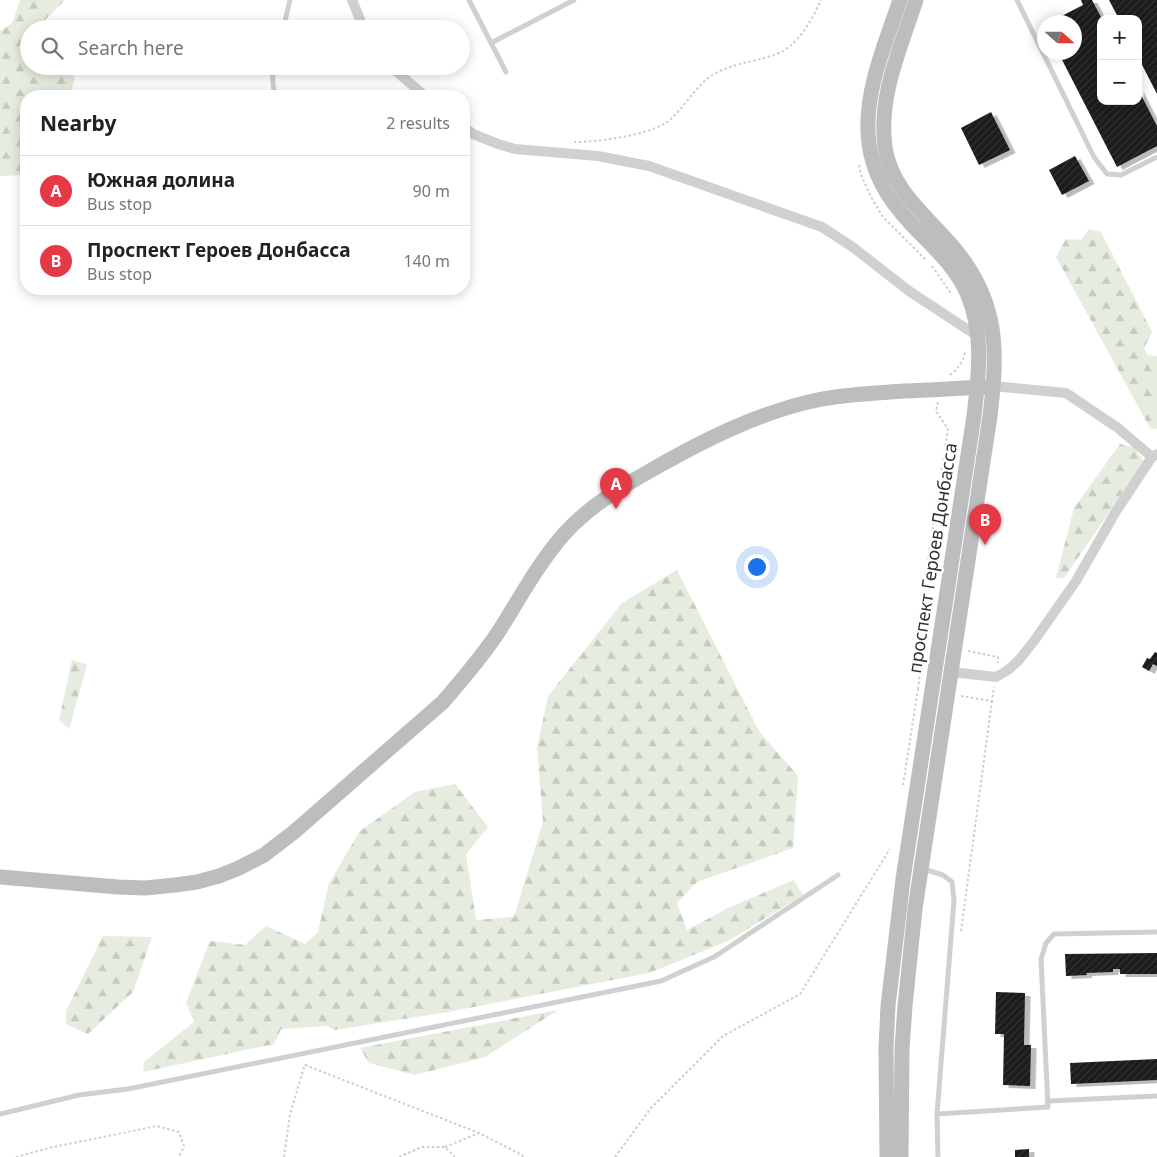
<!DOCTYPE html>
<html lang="en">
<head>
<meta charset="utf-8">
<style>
	body { margin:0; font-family:"Noto Sans",sans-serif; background:#f6f6f6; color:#222 }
	.controls { position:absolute; right:15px; top:15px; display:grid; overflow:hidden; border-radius:10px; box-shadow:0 2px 12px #0003 }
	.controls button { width:45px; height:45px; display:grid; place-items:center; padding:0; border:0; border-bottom:1px solid #e0e0e0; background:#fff; color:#222; font:25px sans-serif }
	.compass { position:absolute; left:1037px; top:15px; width:45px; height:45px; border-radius:50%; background:#fff; box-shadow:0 2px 12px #0003; rotate:111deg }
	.you { position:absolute; left:756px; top:566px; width:18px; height:18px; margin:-12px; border:4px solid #fff; border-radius:50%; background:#1a73e8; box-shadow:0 0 0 8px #1a73e833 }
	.badge { display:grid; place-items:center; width:32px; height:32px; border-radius:50%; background:#e63946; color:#fff; font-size:16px; font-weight:700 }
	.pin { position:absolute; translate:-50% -41px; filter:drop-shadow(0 1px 2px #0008) }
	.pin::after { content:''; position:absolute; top:26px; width:18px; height:15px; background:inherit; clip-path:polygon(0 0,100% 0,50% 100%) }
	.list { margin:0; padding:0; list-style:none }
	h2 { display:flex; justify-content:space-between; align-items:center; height:65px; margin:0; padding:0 20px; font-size:21px }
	h2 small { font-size:16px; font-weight:400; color:#767676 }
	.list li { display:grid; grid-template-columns:32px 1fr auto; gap:15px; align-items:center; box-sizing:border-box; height:70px; padding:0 20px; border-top:1px solid #e0e0e0 }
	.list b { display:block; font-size:19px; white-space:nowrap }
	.list p { margin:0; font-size:16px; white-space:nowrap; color:#767676 }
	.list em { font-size:16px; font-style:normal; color:#767676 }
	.icon { flex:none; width:28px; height:28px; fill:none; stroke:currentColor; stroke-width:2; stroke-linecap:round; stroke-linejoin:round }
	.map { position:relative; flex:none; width:1157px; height:1157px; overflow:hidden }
	.search { position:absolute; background:#fff; box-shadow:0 2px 12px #0003; left:20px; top:20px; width:450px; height:55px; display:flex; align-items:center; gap:12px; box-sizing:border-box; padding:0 18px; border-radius:28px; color:#767676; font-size:19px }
	.panel { position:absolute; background:#fff; box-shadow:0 2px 12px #0003; left:20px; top:90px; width:450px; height:205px; border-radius:20px }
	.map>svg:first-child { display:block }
</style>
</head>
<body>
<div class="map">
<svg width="1157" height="1157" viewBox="0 0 1157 1157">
	<defs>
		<pattern id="forest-firs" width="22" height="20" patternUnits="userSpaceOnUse" patternTransform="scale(1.25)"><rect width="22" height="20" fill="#e6ecdf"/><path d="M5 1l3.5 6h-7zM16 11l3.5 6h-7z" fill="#c6cbc0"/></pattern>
		<pattern id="building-hatch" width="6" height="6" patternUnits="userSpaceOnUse" patternTransform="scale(1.25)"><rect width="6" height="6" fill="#1a1a1a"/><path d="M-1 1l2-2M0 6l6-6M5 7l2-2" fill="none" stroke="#333"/></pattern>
		<filter id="shadow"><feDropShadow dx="5.5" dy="3" stdDeviation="0" flood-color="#0004"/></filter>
	</defs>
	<rect width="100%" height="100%" fill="#fff"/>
	<g fill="url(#forest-firs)">
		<polygon points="20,0 65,0 40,25 42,29 29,29 29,66 67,66 75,78 70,96 26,96 26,175 0,176 0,31 13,22"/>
		<polygon points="1089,229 1101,232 1152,332 1144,348 1148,355 1157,356 1157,429 1150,428 1056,257 1066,239 1081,240"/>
		<polygon points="1120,444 1135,448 1144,462 1064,578 1056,578 1074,508"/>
		<polygon points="677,570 759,731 798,776 793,848 697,882 677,903 687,930 730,907 794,880 803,895 728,941 649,973 448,1012 335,1030 326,1026 281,1029 274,1044 143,1072 144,1062 194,1022 186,1003 210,941 245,945 266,926 305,944 318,932 329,883 360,831 415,792 455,784 488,827 466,854 476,920 514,917 543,822 537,748 548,696 622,603"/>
		<polygon points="72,660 87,665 69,729 59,720"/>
		<polygon points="103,936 152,937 133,992 88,1034 66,1024 66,1011"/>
		<polygon points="558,1010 485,1057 415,1075 369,1063 360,1048"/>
	</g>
	<g fill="url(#building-hatch)" filter="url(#shadow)">
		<polygon points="1081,0 1092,0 1102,19 1101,19 1101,101 1138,101 1138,89 1157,126 1157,146 1117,167 1058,52 1074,52 1074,22 1050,22 1083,5"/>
		<polygon points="1109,0 1157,0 1157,94 1138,57 1138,19 1119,19"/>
		<polygon points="991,112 1010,150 979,165 961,128"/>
		<polygon points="1075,156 1089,181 1062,195 1049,170"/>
		<polygon points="1155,652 1157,653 1157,666 1153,664 1149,671 1142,667 1147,658 1150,659"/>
		<polygon points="1157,953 1157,974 1120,974 1120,969 1113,969 1113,972 1086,973 1087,975 1066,976 1065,954"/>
		<polygon points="996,992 1025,993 1024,1045 1031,1045 1030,1086 1003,1085 1004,1034 995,1034"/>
		<polygon points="1157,1059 1157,1080 1071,1084 1070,1063"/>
		<polygon points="1029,1149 1029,1157 1015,1157 1015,1150"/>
	</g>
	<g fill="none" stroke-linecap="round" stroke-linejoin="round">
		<g stroke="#cdcdcd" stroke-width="2" stroke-dasharray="2.5 2.5" stroke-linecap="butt">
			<path d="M574 142C598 142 655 135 672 118 687 104 696 85 714 74 735 62 758 62 779 53 798 45 813 18 821 0"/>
			<polyline points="859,165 861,175 871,197 883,217 927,261"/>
			<polyline points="932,266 952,295"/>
			<path d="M950 375C958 369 963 362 965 352"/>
			<polyline points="924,647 923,647 918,626 948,429 936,411 938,402"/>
			<polyline points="968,651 998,657 998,663"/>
			<polyline points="918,689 923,647"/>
			<polyline points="961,696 992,701 994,687"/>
			<polyline points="903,785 918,689 919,689"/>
			<polyline points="961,931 992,701"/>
			<polyline points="305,1065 479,1133 522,1155 523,1157"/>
			<polyline points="445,1147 479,1133"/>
			<polyline points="16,1157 49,1148 157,1126 179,1132 184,1146 179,1157"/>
			<polyline points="284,1157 290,1114 305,1064"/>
			<polyline points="399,1157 422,1147 445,1147 454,1156 454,1157"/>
			<polyline points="615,1157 651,1108 723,1036 800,994 890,849"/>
		</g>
		<g stroke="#d0d0d0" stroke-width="5">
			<polyline points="469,0 506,72"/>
			<polyline points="1017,0 1094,157 1107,174 1121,175 1157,157"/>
			<polyline points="283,29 290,0"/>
			<polyline points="491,43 574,0"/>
			<path d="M274 66C272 76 272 86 276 96"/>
			<polyline points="923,869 943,875 952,882 954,900 937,1114 938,1157"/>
			<polyline points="1048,1101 1157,1096"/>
			<polyline points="0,1114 79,1095 128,1089 661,981 714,957 838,875"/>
			<polyline points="937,1114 1048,1107 1041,959 1046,943 1054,934 1157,932"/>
		</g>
		<g stroke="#d0d0d0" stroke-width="10">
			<polyline points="352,0 364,29"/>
			<polyline points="390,66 425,96"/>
			<polyline points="464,127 473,134 498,144 515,149 598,156 649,166 822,227 854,248 909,291 979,337"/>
			<polyline points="993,386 1066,393 1118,428 1152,457"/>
			<polyline points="951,672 996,677 1008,670 1019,660 1034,641 1076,581 1115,513 1152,457 1157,454"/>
		</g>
		<g stroke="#bdbdbd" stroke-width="15">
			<path d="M0 877 118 887 145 888 175 885 197 882 219 876 239 868 264 855 294 832 443 702C462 680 481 658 497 634 519 600 537 565 564 534 589 506 623 486 655 468 708 438 762 411 822 399 849 394 877 393 904 391 932 390 960 388 987 387"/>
			<path d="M887 1157 886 1048 888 1006 903 879 974 416C979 374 984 332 967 293 952 259 922 239 900 211 881 189 869 161 868 132 866 87 886 42 900 0"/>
			<path d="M901 1157 902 1048 905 1006 915 909 990 416C998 350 999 302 954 248 928 217 891 190 885 147 878 96 901 47 916 0"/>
		</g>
	</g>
	<g text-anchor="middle" stroke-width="5" stroke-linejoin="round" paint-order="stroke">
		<g font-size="18" fill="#333" stroke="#fff">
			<text transform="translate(933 558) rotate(-81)" y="6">проспект Героев Донбасса</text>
		</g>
	</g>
</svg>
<div class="controls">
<button>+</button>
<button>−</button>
</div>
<svg class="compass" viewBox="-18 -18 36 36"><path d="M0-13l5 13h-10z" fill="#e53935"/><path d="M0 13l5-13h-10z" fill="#767676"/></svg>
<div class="you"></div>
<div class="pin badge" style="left:616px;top:509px">A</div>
<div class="pin badge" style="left:985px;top:545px">B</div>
<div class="search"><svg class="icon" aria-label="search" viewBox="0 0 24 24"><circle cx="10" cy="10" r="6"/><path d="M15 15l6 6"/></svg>Search here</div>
<section class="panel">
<h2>Nearby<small>2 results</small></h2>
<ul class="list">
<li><span class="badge">A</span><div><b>Южная долина</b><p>Bus stop</p></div><em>90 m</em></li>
<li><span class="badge">B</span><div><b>Проспект Героев Донбасса</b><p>Bus stop</p></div><em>140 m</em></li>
</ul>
</section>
</div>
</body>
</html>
